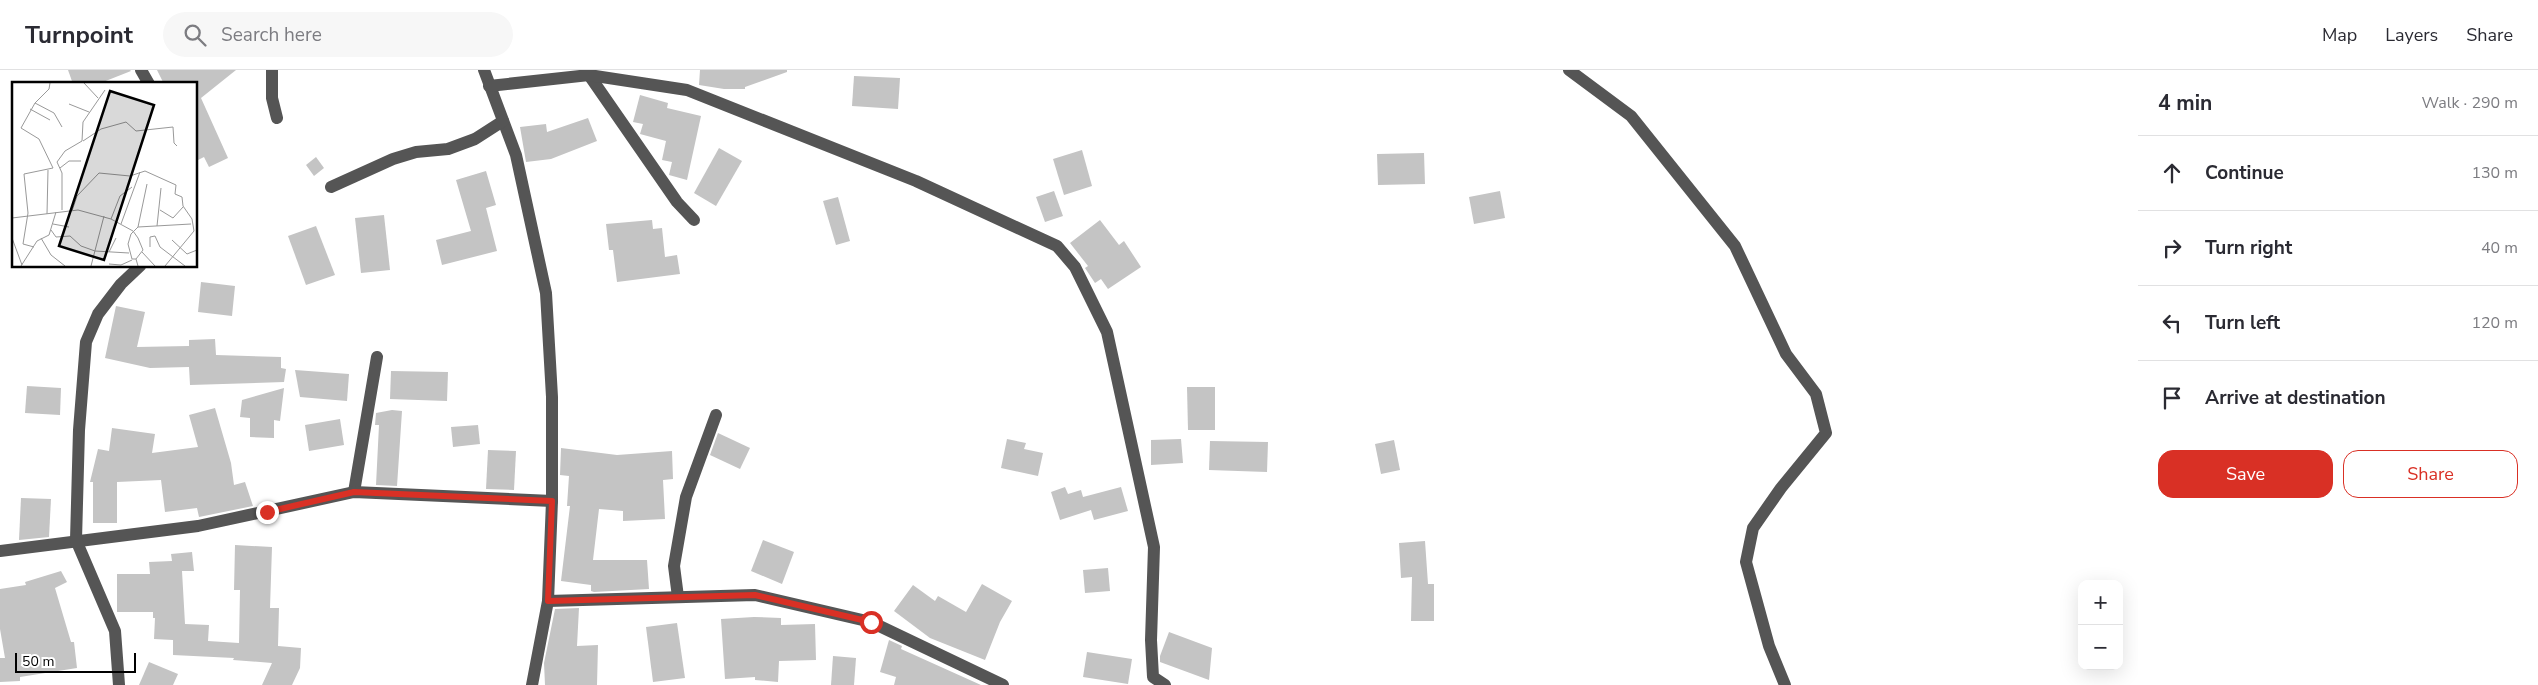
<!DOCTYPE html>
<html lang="en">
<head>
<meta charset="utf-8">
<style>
	body { margin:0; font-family:"Nunito Sans",sans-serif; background:#f7f7f7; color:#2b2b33 }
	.controls { position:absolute; right:15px; bottom:15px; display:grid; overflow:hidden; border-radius:10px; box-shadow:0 5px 20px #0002 }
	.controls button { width:45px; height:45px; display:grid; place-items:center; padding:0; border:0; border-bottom:1px solid #e1e1e2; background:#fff; color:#2b2b33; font:25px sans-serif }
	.scale { position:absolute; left:15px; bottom:12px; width:121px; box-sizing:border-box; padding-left:5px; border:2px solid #000; border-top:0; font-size:14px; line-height:18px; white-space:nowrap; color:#000; -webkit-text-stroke:4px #fff; paint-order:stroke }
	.stop { position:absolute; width:15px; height:15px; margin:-11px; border:4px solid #d93025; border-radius:50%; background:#fff }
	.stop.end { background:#d93025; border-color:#fff; box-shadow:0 1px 5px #0008 }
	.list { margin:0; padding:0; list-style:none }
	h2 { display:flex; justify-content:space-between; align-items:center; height:65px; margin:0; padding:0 20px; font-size:21px }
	h2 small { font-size:16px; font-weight:400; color:#7c7c81 }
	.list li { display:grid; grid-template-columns:32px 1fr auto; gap:15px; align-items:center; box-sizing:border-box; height:75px; padding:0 20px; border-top:1px solid #e1e1e2 }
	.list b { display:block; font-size:19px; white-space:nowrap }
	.list em { font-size:16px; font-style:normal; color:#7c7c81 }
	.actions { display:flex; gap:10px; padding:15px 20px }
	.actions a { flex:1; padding:11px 0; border:1px solid #d93025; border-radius:15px; text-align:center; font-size:18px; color:#d93025 }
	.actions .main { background:#d93025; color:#fff }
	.icon { flex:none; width:28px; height:28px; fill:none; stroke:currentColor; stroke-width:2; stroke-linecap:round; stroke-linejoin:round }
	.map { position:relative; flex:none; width:2138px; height:615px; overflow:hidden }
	header { display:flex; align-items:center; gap:30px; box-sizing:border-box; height:70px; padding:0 25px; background:#fff; border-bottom:1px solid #e1e1e2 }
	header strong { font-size:24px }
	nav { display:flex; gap:28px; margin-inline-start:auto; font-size:18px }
	.search { width:350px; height:45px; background:#f7f7f7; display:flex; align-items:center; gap:12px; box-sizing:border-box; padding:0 18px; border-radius:28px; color:#7c7c81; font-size:19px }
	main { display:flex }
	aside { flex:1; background:#fff }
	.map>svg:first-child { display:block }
</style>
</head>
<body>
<header>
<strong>Turnpoint</strong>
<div class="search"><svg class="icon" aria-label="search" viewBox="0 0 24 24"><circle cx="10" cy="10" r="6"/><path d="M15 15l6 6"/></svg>Search here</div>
<nav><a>Map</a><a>Layers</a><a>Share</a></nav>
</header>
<main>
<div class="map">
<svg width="2138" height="615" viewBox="0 0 2138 615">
	<rect width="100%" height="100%" fill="#fff"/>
	<g fill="#c4c4c4">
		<polygon points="68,0 130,0 131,1 98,14 73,14"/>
		<polygon points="157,0 236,0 201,28 228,88 209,97 204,87 196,91 196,14 164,14"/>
		<polygon points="700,0 787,0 787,2 745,17 745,19 724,19 699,15"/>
		<polygon points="854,6 900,8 898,39 852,36"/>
		<polygon points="640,25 668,33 667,38 701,46 687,110 669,105 672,92 662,90 666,71 640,64 643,54 633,52"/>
		<polygon points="588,48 597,71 551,89 526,92 520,57 546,54 547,62"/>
		<polygon points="719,78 742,91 716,136 694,123"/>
		<polygon points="1082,80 1092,116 1064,125 1053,89"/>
		<polygon points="1424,83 1425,114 1378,115 1377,84"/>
		<polygon points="316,87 324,98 314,106 306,95"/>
		<polygon points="486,101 496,135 486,138 497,181 442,195 436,170 471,161 456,110"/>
		<polygon points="1054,121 1063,146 1045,152 1036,127"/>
		<polygon points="1500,121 1505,148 1474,154 1469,127"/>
		<polygon points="838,127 850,171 836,175 823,131"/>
		<polygon points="384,145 390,200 361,203 355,148"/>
		<polygon points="652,150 653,159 662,158 665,187 677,185 680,204 617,212 613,180 609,180 606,154"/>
		<polygon points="1100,150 1119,175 1124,171 1141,197 1108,219 1101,209 1095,213 1085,198 1088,196 1070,173"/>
		<polygon points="316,156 335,205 306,215 288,166"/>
		<polygon points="201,212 235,216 232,246 198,242"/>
		<polygon points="116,236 145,242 137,277 189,276 189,270 215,269 216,285 281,287 281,298 286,299 284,312 190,315 189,297 150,298 105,288"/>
		<polygon points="295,300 349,304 347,331 300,327"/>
		<polygon points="391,301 448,302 447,331 390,329"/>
		<polygon points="27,316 61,318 60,345 25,343"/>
		<polygon points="1187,317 1215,317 1215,360 1188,360"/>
		<polygon points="284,318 280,351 274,350 274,368 250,367 250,348 240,347 242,330"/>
		<polygon points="215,338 231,393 234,415 245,412 253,436 199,447 197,438 165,442 161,410 117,412 117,453 93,453 93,412 90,412 98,379 109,381 112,358 155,364 152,383 198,377 189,345"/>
		<polygon points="392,340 402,341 397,416 376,415 379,355 375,355 376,343"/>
		<polygon points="340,349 344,375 309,381 305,355"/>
		<polygon points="478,355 480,374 453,377 451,357"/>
		<polygon points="718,363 750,378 740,399 710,385"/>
		<polygon points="1007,369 1026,373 1024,379 1043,383 1038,406 1001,398"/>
		<polygon points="1181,369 1183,393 1151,395 1151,370"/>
		<polygon points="1394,370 1400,400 1381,404 1375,374"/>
		<polygon points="1210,371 1268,372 1267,402 1209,400"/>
		<polygon points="561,378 617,385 672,381 673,409 663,410 665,449 623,451 623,441 599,439 593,490 647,490 649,519 594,522 591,521 591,515 561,511 570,436 567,436 569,406 560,405"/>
		<polygon points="488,380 516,381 514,420 486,419"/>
		<polygon points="1065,417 1068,424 1081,420 1083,427 1121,417 1128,441 1094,450 1091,440 1060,450 1051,422"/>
		<polygon points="21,428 51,429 49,467 19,470"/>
		<polygon points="763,470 794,482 782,514 751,501"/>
		<polygon points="1425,471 1428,514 1434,514 1434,551 1411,551 1412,507 1401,508 1399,473"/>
		<polygon points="235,475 272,477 270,538 279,538 278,576 301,578 300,598 292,615 262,615 272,593 233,590 234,588 173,585 173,570 154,569 155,548 153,548 153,542 117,542 117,504 150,504 149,492 172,491 171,484 192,482 194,501 182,501 185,554 209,555 208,571 239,573 240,520 234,520"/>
		<polygon points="1108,498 1110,521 1085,523 1083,500"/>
		<polygon points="61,501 67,512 55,518 71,572 74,572 77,598 20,607 20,611 0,612 0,588 5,588 0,559 0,519 26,515 25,512"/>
		<polygon points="982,514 1012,531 1000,552 985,590 930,568 894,541 913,515 935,531 938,526 966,542"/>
		<polygon points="579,538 577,576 598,575 597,615 545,615 544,593 555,539"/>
		<polygon points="754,547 781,548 781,555 815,554 816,590 779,591 778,612 755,610 755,607 725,609 721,549"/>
		<polygon points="677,553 685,608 653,612 646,557"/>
		<polygon points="1169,562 1212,578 1209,610 1160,592 1160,586"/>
		<polygon points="889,570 902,576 901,579 981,615 894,615 896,607 880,602"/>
		<polygon points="1087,582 1132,589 1128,614 1083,607"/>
		<polygon points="833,586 856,588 854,615 831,615"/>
		<polygon points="149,592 178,604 173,615 139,615"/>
	</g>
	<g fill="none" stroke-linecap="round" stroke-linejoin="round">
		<g stroke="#555" stroke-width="12">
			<polyline points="141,0 149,14"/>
			<polyline points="272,0 272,28 277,48"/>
			<polyline points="484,0 516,85 546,223 552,327 552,431 548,531 532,615"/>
			<polyline points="1569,0 1631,46 1735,176 1786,284 1816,324 1826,363 1781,418 1753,458 1746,492 1769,576 1785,615"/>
			<polyline points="589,5 677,132 694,150"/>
			<polyline points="489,16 589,5 687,20 916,111 1057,176 1075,197 1107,262 1154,477 1151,570 1153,607 1165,615"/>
			<polyline points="331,117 393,89 416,82 448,79 475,69 503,51"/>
			<polyline points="354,422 377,287"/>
			<polyline points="0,481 198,456 354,422 552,431"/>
			<polyline points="678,527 674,496 686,427 716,345"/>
			<polyline points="548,531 755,525 871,552 1003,615"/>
			<polyline points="119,615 115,561 76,470 79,360 86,272 98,244 121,214 140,196"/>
		</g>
	</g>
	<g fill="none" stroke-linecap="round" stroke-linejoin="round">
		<polyline stroke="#d93025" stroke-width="6" points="267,442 354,422 552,431 548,531 755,525 871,552"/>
	</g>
	<g transform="translate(12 12)">
		<rect width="185" height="185" fill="#fff"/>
		<path fill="none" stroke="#999" stroke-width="1" d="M72 1 86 16M23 21 37 7 38 1M57 22 77 30M18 27 38 38M71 59 89 47 114 40 124 49 161 45 162 61 165 64M41 86 27 57 9 46 23 21 42 31 50 45M48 86 57 79H69M50 128V91L45 80 53 69 70 59 71 40 93 8M148 128 161 136 171 125M60 129 65 114 87 91 118 94 133 89 164 103 163 112 170 115 171 124 180 137 182 149 153 184M35 132 36 88M0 136 66 128 99 137 121 149 126 156 131 168 124 177 126 184M99 137 108 114 120 105M41 142 57 145M109 142 128 90M145 144 149 106M126 145 135 102M39 148 44 155 58 154 69 164 83 169 117 171M0 156 10 183M29 156 39 173 53 184M160 158 175 172 185 168M22 165 11 162 16 131 12 92 41 86M138 165V155L143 154 148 165 173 184M97 170 104 156M130 170 143 184M124 177H120L116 162 119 152 126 145 179 142M97 182 109 183 120 178M9 184 25 159 37 153 44 130M79 184 92 134"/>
		<path fill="#000" fill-opacity="0.15" stroke="#000" stroke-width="2.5" d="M98 9 142 23 92 178 47 164Z"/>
		<rect width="185" height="185" fill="none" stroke="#000" stroke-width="2.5"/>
	</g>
</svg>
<div class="controls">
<button>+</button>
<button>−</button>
</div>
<div class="scale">50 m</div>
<div class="stop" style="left:871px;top:552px"></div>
<div class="stop end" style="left:267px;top:442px"></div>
</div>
<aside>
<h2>4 min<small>Walk · 290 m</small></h2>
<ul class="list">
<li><svg class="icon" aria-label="ahead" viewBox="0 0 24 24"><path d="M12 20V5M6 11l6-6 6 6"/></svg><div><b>Continue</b></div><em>130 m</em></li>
<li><svg class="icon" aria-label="right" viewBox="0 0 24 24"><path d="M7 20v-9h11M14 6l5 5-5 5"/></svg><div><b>Turn right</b></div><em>40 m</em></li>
<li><svg class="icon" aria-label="left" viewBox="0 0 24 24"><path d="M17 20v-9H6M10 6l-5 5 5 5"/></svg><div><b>Turn left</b></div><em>120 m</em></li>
<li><svg class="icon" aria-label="arrive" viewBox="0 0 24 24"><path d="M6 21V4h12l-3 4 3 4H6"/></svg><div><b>Arrive at destination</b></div></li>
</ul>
<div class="actions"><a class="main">Save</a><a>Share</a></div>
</aside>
</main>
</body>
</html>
